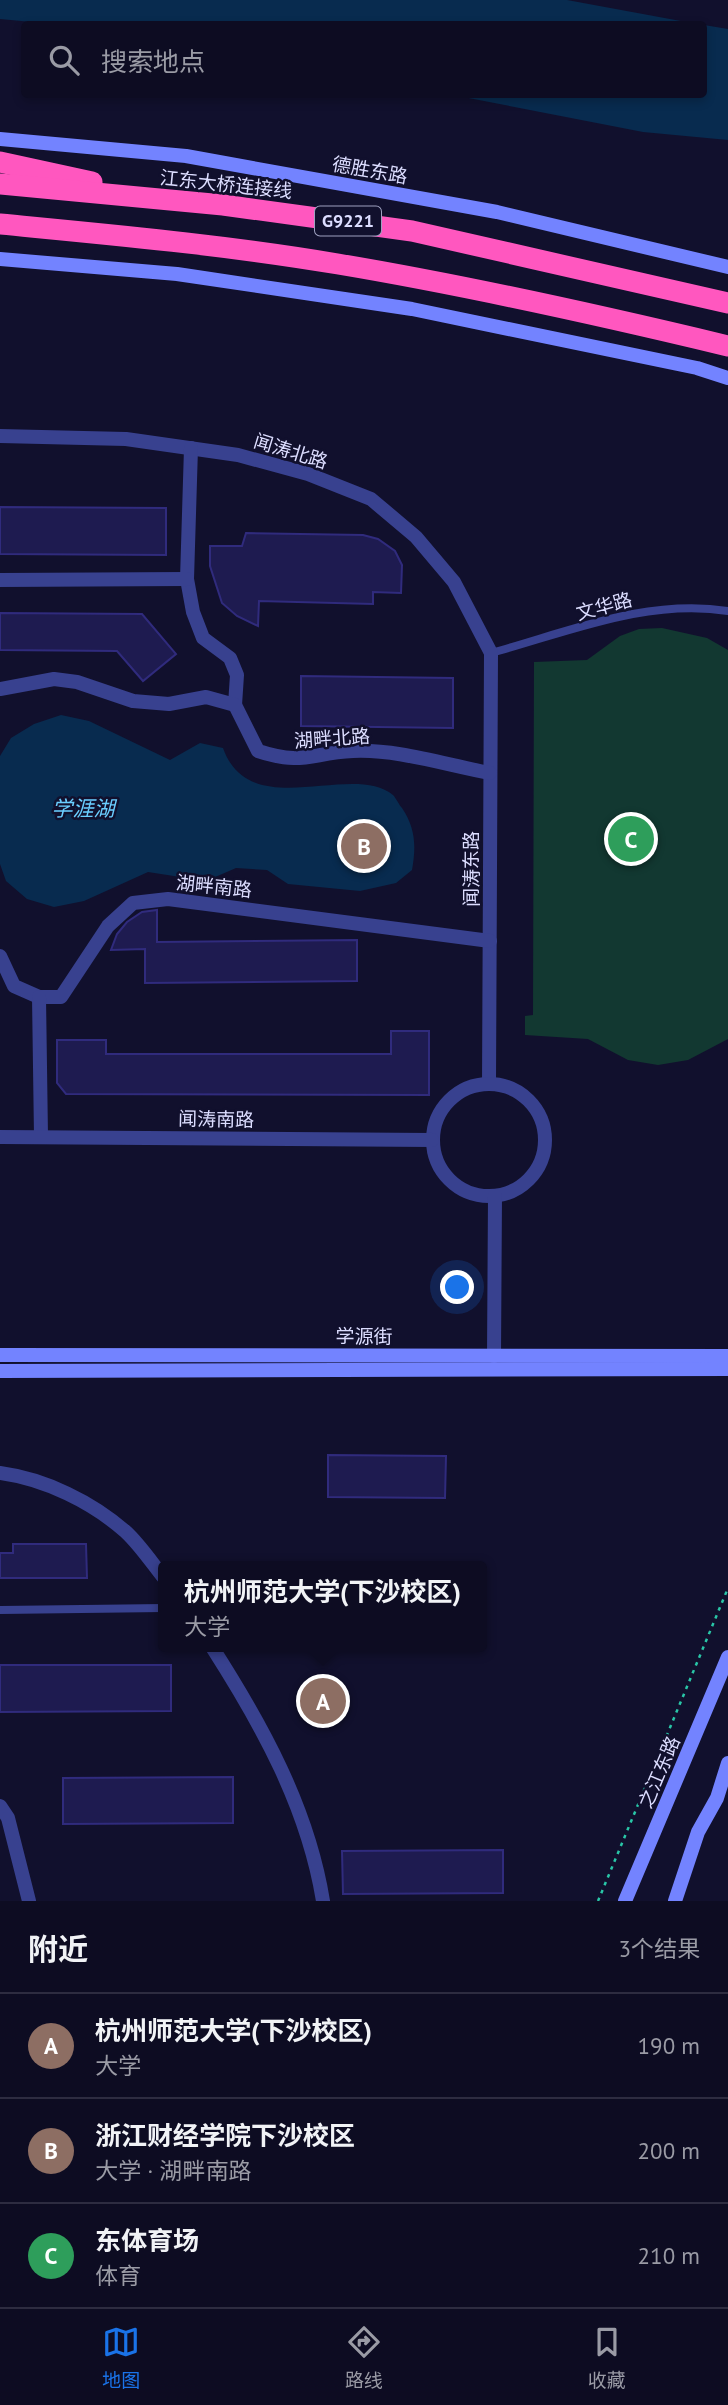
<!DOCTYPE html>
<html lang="zh">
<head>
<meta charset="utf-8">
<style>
	body { margin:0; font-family:"PT Sans","Noto Sans SC",sans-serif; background:#1b1a2f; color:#f1f3f6 }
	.you { position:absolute; left:458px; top:1288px; width:24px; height:24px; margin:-18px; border:5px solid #fff; border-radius:50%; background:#1a73e8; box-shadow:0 0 0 10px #1a73e833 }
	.badge { display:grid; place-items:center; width:46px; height:46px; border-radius:50%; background:#1a73e8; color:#fff; font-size:23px; font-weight:700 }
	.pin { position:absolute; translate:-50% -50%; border:4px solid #fff; box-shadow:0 2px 7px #0006 }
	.popup { position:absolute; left:158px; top:1561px; width:329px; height:91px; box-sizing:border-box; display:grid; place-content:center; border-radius:7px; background:#0d0c22; filter:drop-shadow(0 2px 5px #0005); font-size:23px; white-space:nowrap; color:#9a9ba5 }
	.popup b { font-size:26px; color:#f1f3f6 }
	.popup::after { content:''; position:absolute; left:50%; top:100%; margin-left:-14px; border:14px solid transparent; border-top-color:#0d0c22 }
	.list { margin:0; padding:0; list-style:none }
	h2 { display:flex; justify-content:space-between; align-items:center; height:91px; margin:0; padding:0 28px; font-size:30px }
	h2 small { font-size:23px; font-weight:400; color:#9a9ba5 }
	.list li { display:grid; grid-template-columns:46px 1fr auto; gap:21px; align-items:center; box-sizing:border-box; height:105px; padding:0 28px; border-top:2px solid #2d2c40 }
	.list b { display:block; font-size:26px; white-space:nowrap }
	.list p { margin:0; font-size:23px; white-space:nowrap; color:#9a9ba5 }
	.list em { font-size:23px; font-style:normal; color:#9a9ba5 }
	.icon { flex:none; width:38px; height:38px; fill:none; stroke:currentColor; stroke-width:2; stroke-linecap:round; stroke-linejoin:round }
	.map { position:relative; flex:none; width:728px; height:1901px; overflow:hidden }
	.search { position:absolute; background:#0d0c22; box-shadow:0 4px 10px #0003; left:21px; right:21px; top:21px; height:77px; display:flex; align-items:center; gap:18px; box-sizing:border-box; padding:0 24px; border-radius:7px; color:#9a9ba5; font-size:26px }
	.sheet { height:406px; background:#0d0c22 }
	nav { display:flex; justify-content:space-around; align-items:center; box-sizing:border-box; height:98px; border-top:2px solid #2d2c40; background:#0d0c22; font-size:19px; color:#9a9ba5 }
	nav a { display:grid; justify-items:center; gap:4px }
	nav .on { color:#1a73e8 }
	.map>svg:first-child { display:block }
</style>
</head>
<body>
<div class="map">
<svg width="728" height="1901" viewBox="0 0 728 1901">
	<rect width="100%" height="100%" fill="#11102d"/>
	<polygon fill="#123831" points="662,628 707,638 728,650 728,1039 688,1060 658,1065 628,1060 588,1039 525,1035 525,1016 533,1015 534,662 587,660 620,636 639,629"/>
	<g fill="#082b4f">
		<polygon points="0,0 567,0 697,24 53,24 0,19"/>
		<polygon points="704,25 728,29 728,140 643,132 453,95 704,94"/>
		<path d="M61 715 89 721 170 760 200 743 223 748C250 824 352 761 393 795 396 798 399 805 402 808 416 829 416 847 412 870L396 883 360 891 288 884 267 870 236 868 206 881 148 872 84 901 54 907 27 899 6 881 0 864V756L11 738 34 724Z"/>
	</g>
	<g fill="#1e1b50" stroke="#302b7d" stroke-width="2">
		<polygon points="0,507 166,508 166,555 0,554"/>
		<polygon points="246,533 363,535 378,539 395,551 402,565 401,593 373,592 373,604 259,601 258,626 237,616 222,603 210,566 210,546 242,546"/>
		<polygon points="0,613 142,614 176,654 143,681 117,651 0,650"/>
		<polygon points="301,676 453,678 453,728 301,726"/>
		<polygon points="157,910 157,942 357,940 357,981 145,983 145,949 111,950 117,934 127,922 142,912"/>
		<polygon points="391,1031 429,1031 429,1095 66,1094 57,1083 57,1040 106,1040 106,1054 391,1054"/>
		<polygon points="328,1455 446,1456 445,1498 328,1497"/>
		<polygon points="13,1544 86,1544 87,1578 0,1578 0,1553 13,1553"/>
		<polygon points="0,1665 171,1665 171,1711 0,1712"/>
		<polygon points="233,1777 233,1823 63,1824 63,1778"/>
		<polygon points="503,1850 503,1893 343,1894 342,1851"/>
	</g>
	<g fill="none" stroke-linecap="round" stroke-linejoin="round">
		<polyline stroke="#29c6a7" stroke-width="2.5" stroke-dasharray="3.5 5" stroke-linecap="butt" points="598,1901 728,1588"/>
		<g stroke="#38418f" stroke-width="8">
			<path d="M491 653C568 632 648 598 728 611"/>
			<polyline points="0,1610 164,1608"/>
		</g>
		<g stroke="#38418f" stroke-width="14">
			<polyline points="0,436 126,439 238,455 308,474 371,499 416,537 454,582 491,653 489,1084"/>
			<polyline points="191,448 187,579 193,612 203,638 230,658 237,675 235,705"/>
			<polyline points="0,580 187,579"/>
			<path d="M0 689 54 679 77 682 133 701 169 704 206 697 235 705 258 751C304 766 310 753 353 751 398 749 446 765 490 773"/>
			<polyline points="0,956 14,986 39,997 61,997 108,926 133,903 168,899 490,941"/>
			<polyline points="39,997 41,1136"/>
			<circle cx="489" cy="1140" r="56"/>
			<polyline points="0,1137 432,1140"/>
			<polyline points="494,1356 495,1196"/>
			<path d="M0 1473C45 1479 92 1502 126 1532 140 1545 152 1563 164 1578"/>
			<path d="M212 1647C262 1725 308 1808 323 1901"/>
			<polyline points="0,1806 8,1818 29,1901"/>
		</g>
		<g stroke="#7383ff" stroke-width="14">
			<polyline points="0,139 186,156 497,212 728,267"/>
			<polyline points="0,259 177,274 412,309 697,368 728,378"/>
			<polyline points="0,1355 728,1356"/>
			<polyline points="0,1371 728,1369"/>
			<polyline points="625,1901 728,1657"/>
			<polyline points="675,1901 698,1832 717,1798 728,1763"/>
		</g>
		<g stroke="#ff57bf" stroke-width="21">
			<polyline points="0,162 92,182"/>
			<polyline points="0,184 223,205 412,231 728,303"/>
			<path d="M0 224C113 235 226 245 338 264 469 286 599 315 728 346"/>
		</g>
	</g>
	<g text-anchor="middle" stroke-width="5" stroke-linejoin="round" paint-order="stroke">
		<rect fill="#11102d" stroke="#9fa0c0" stroke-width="2" x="315" y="206.5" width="66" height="29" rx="5"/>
		<g font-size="18" font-weight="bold" fill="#dcddff">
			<text x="348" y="227">G9221</text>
		</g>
		<g font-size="19" fill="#dcddff" stroke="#11102d">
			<text transform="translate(370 170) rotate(10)" y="7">德胜东路</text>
			<text transform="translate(226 184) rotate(6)" y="7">江东大桥连接线</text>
			<text transform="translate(291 451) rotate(17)" y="7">闻涛北路</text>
			<text transform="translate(604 606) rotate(-15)" y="7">文华路</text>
			<text transform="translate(332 738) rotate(-4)" y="7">湖畔北路</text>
			<text transform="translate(471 869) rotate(-90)" y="7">闻涛东路</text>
			<text transform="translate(214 886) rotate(6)" y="7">湖畔南路</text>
			<text transform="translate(216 1119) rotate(1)" y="7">闻涛南路</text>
			<text x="364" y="1343">学源街</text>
			<text transform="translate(659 1772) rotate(-67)" y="7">之江东路</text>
		</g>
		<g font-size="21" font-style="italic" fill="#6aceff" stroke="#11102d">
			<text x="83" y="816">学涯湖</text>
		</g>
	</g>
</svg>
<div class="you"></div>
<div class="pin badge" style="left:323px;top:1701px;background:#8d6e63">A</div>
<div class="popup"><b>杭州师范大学(下沙校区)</b>大学</div>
<div class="pin badge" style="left:364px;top:846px;background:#8d6e63">B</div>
<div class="pin badge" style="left:631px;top:839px;background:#2e9e5b">C</div>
<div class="search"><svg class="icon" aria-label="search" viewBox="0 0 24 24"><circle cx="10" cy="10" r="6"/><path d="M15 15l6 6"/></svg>搜索地点</div>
</div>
<section class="sheet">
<h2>附近<small>3个结果</small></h2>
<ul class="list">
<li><span class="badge" style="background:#8d6e63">A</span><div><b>杭州师范大学(下沙校区)</b><p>大学</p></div><em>190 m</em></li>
<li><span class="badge" style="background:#8d6e63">B</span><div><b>浙江财经学院下沙校区</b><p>大学 · 湖畔南路</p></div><em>200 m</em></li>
<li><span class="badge" style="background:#2e9e5b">C</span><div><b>东体育场</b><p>体育</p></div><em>210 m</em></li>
</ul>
</section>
<nav>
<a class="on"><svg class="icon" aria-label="map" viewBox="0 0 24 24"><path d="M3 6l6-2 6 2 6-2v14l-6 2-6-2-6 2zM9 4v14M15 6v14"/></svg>地图</a>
<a><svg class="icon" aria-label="directions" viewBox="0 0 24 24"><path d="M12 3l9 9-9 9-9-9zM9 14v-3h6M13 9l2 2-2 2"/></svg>路线</a>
<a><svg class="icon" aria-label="saved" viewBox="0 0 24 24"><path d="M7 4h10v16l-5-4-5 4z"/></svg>收藏</a>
</nav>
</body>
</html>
